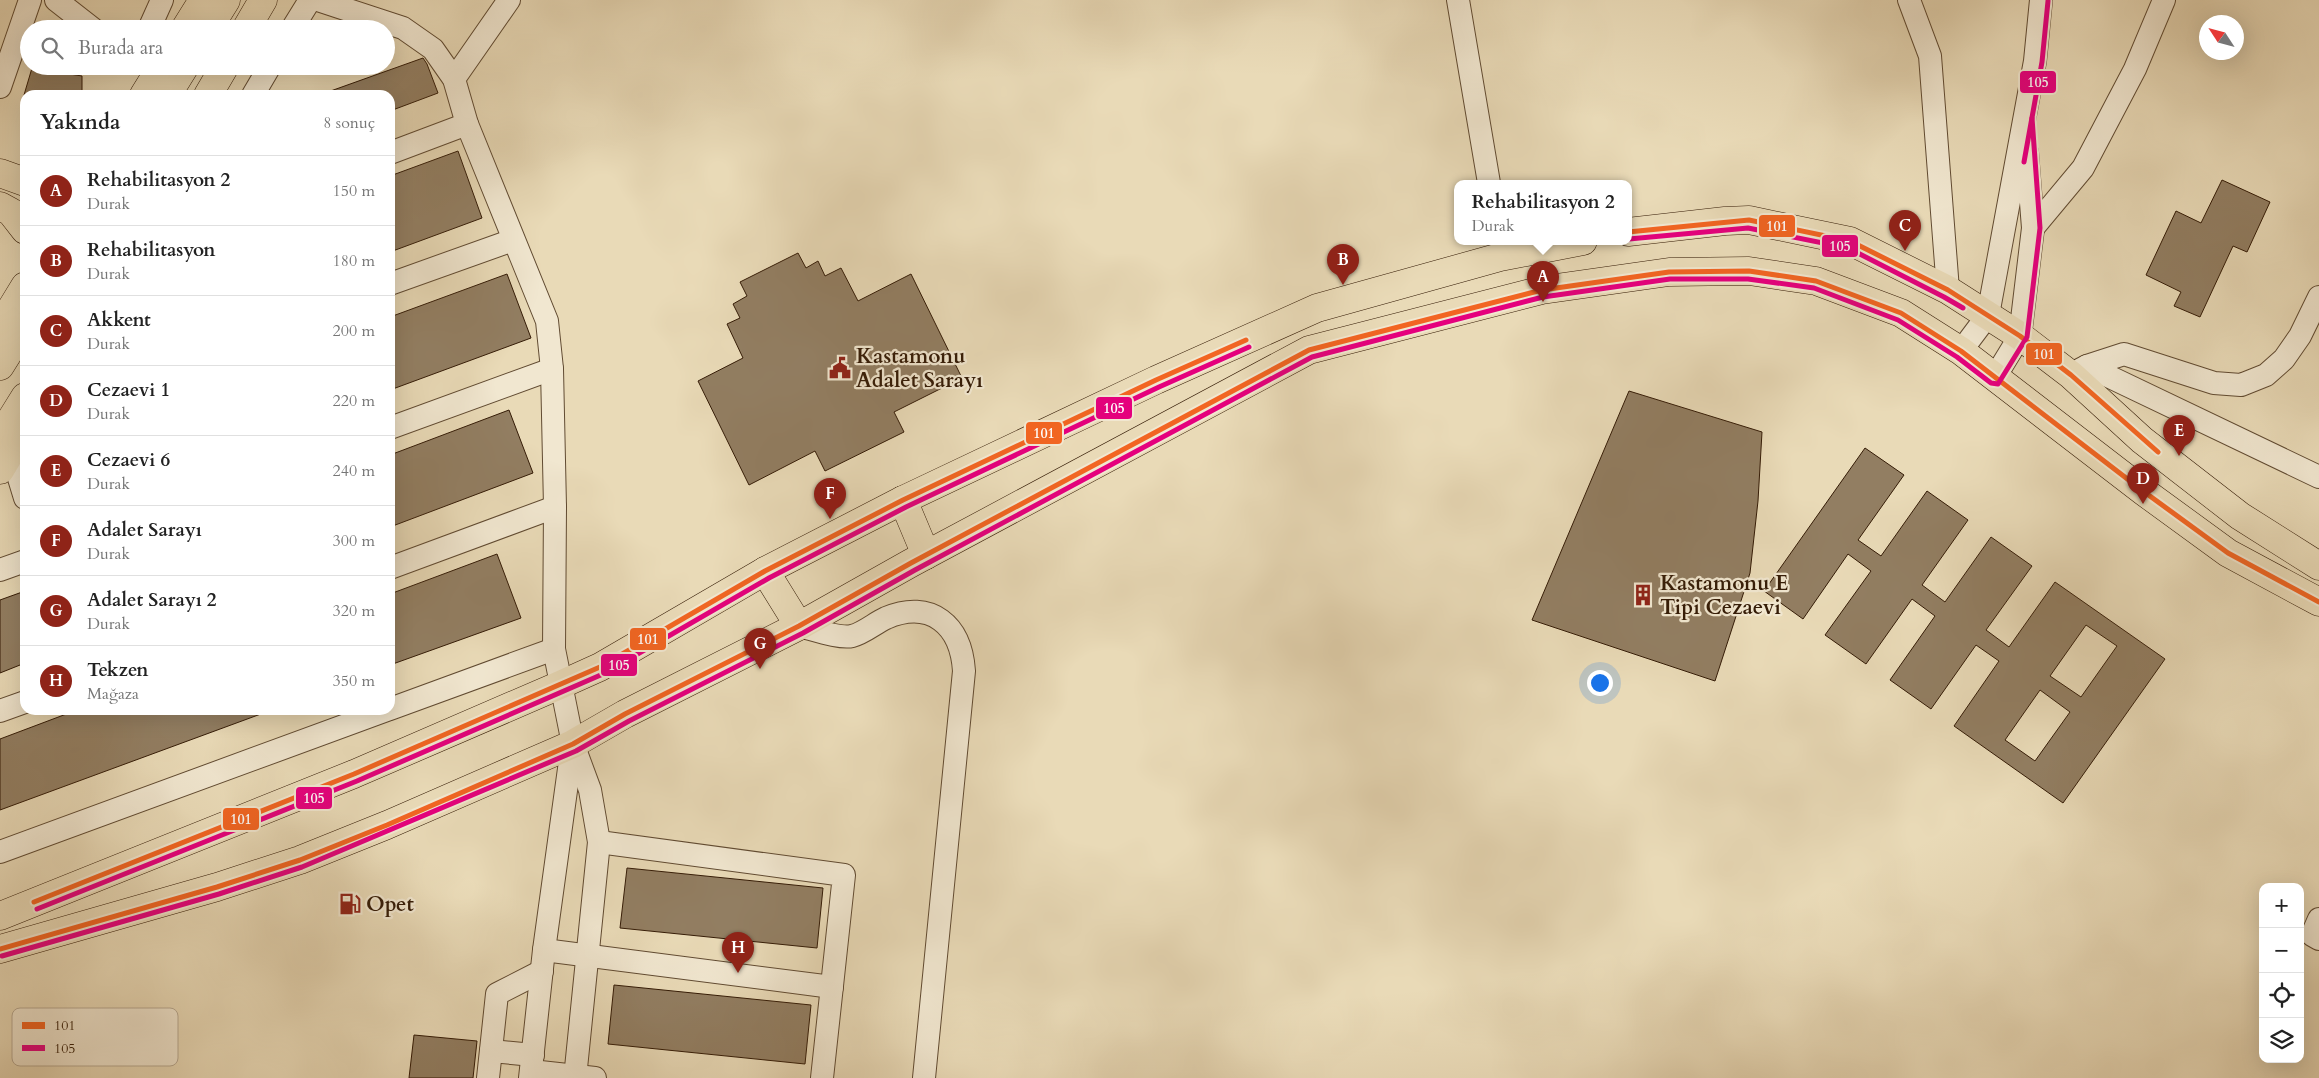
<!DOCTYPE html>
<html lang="tr">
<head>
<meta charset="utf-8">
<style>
	body { margin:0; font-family:Cardo,serif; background:#f2f2f2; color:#222 }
	.controls { position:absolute; right:15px; bottom:15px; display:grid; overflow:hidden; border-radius:10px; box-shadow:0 5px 20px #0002 }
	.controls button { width:45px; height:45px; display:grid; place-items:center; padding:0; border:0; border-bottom:1px solid #e0e0e0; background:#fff; color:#222; font:25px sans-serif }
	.compass { position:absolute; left:2199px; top:15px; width:45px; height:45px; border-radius:50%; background:#fff; box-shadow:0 5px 20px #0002; rotate:306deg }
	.you { position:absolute; left:1599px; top:682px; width:18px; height:18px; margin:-12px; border:4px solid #fff; border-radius:50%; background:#1a73e8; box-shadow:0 0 0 8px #1a73e833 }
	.badge { display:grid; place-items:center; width:32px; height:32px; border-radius:50%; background:#8f2418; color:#fff; font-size:16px; font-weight:700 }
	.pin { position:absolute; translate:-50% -41px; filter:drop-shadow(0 1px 2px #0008) }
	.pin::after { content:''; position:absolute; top:26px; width:18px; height:15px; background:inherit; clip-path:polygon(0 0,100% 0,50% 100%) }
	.popup { position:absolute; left:1454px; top:180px; width:178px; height:65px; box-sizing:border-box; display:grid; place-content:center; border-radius:10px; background:#fff; filter:drop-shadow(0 1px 4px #0005); font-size:16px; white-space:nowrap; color:#767676 }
	.popup b { font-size:19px; color:#222 }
	.popup::after { content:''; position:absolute; left:50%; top:100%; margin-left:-10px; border:10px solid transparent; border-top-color:#fff }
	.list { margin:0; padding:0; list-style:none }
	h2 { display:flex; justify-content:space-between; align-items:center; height:65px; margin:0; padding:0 20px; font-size:21px }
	h2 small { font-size:16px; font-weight:400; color:#767676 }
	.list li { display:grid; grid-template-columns:32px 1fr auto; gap:15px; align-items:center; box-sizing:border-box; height:70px; padding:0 20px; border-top:1px solid #e0e0e0 }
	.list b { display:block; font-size:19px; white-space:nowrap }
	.list p { margin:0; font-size:16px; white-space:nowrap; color:#767676 }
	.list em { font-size:16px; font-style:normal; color:#767676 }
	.icon { flex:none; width:28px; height:28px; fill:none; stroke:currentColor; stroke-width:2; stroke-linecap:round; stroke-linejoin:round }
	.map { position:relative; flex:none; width:2319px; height:1078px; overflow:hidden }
	.search { position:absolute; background:#fff; box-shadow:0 5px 20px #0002; left:20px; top:20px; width:375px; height:55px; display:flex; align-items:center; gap:12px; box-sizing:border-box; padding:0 18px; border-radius:28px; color:#767676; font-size:19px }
	.panel { position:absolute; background:#fff; box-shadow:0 5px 20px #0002; left:20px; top:90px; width:375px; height:625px; border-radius:15px }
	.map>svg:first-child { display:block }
</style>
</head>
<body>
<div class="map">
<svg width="2319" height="1078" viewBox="0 0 2319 1078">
	<rect width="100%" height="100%" fill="#e9dab7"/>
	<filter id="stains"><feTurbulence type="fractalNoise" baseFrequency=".004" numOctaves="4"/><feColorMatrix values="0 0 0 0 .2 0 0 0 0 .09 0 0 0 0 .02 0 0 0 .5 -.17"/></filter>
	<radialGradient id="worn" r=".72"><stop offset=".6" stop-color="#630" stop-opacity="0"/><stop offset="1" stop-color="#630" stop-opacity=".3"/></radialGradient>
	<g fill="#927e62" stroke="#341b06" fill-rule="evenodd">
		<polygon points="423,58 427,64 438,93 390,111 390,95 326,95 325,93"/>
		<polygon points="32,68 82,76 82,95 24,95"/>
		<polygon points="458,151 482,218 390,252 390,176"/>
		<polygon points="2222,180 2270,202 2247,252 2233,246 2200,317 2174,306 2181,292 2146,275 2176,211 2201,223"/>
		<polygon points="798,253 806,268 818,261 825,276 841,268 858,301 911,274 962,378 894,412 904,432 825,471 815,451 749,485 698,381 743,358 727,324 740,318 733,304 747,296 740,282"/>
		<polygon points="507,274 531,338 390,390 390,317"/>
		<polygon points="1629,391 1762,432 1758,501 1750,573 1715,681 1532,620"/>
		<polygon points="509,410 533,473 390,527 390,455"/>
		<path d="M1865 448 1904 475 1858 540 1881 556 1927 491 1968 520 1922 585 1945 602 1991 537 2032 566 1986 630 2009 647 2055 582 2165 659 2063 803 1954 726 1999 661 1976 645 1931 709 1890 680 1935 616 1912 599 1866 664 1825 635 1871 571 1848 554 1803 619 1764 591ZM2086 625 2117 646 2081 697 2050 676ZM2040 690 2070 712 2035 761 2005 740Z"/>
		<polygon points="497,554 521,618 390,665 390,594"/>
		<polygon points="25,591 25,663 0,673 0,600"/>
		<polygon points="77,710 269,710 269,711 0,810 0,739"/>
		<polygon points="627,868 823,888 817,948 620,928"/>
		<polygon points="614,985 811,1005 805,1064 608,1044"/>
		<polygon points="414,1035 477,1041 473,1078 409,1078"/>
	</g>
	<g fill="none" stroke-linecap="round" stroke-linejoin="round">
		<g stroke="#614b32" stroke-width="24">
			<g id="minor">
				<polyline points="56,0 93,29"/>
				<polyline points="318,0 403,28 433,49 454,79 467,124 547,321 552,369 555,507 554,649 573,744 590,790 599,842 575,1078"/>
				<polyline points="1458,0 1489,183"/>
				<polyline points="1909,0 1930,56 1948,290"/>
				<polyline points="149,29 162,0"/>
				<polyline points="292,29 310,0"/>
				<polyline points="454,79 509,0"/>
				<polyline points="0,87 30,0"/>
				<polyline points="253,95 270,66"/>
				<polyline points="390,153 467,124"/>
				<polyline points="2033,228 2083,168 2135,69 2164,0"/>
				<polyline points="390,284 513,240"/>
				<polyline points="1961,351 1988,315 2035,61 2041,0"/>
				<polyline points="2087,366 2124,354 2214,383 2241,385 2266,375 2284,359 2300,336 2319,297"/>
				<polyline points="2081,369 2087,366 2319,477"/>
				<polyline points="1995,377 2020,336 2033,228 2027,152"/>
				<polyline points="390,428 552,369"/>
				<polyline points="25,464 18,475 25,498"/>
				<polyline points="390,568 555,507"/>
				<polyline points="0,570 25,561"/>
				<path d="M799 626C812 629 840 639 852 636 864 633 875 623 886 618 931 599 961 625 964 671L924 1078"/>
				<polyline points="390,709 554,649"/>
				<polyline points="0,711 25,702"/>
				<polyline points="599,842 844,875 822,1078"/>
				<polyline points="0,852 387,710"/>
				<polyline points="2319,919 2312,935 2319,939"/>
				<polyline points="544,950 832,987"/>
				<polyline points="491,1051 533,1055"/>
				<polyline points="531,1071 595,1078"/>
				<polyline points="488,1078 497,994 542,971"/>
				<polyline points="530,1078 544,950 572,747"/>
			</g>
		</g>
		<g stroke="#341b06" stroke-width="29">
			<g id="major">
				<polyline points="1628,232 1725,221 1749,220 1850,241 1948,290 2020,336 2071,375 2142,440 2240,516 2319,566"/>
				<polyline points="903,500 926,555"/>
				<polyline points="765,571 799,626"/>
				<polyline points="0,916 354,774 560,685 600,667 765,571 903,500 1156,380 1317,308 1500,257 1583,241"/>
				<polyline points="0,949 217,887 300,860 387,825 573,744 625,714 799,626 911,563 1309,350 1542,290 1669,272 1749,271 1816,281 1901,313 1961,351 2143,491 2228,553 2319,602"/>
			</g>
		</g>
		<g stroke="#341b06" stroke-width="29">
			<g id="highway">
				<polyline points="185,29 203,0"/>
				<polyline points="208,29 226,0"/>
				<polyline points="246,29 263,0"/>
				<polyline points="144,95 162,66"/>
				<polyline points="167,95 185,66"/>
				<polyline points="208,95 225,66"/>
				<polyline points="0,173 25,182"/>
				<polyline points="0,206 11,212 25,230"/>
				<polyline points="0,327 25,286"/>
				<polyline points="0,366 25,326"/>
				<polyline points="0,437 25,397"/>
				<polyline points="0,470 25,428"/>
			</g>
		</g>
		<use href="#minor" stroke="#f1e7d0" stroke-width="22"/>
		<use href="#major" stroke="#e9dab7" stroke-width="28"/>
		<use href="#highway" stroke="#e9dab7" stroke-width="28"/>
		<g stroke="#f1e7d0" stroke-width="9">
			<g id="bus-1">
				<polyline points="1628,232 1749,220 1850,241 1948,290 2020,336 2071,375 2158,452"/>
				<polyline points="34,902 354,774 600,667 765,571 903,500 1156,380 1246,340"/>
				<polyline points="0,949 217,887 300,860 387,825 573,744 625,714 799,626 911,563 1309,350 1542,290 1669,272 1749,271 1816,281 1901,313 1961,351 2143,491 2228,553 2319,602"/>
			</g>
		</g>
		<g stroke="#f1e7d0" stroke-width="9">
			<g id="bus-2">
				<polyline points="2024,162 2042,62 2048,1"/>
				<polyline points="1629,239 1748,228 1848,248 1944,297 1963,308"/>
				<polyline points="37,909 357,781 603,674 769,578 906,507 1159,387 1249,347"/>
				<polyline points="2,956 219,894 302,867 576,751 629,721 803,633 915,570 1312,357 1543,297 1670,279 1748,279 1814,288 1898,320 1957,357 1991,383 1998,384 2027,337 2040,228 2032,118"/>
			</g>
		</g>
		<use href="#bus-1" stroke="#f26522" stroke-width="5"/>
		<use href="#bus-2" stroke="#e5007d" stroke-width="5"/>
	</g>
	<defs>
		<g id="civic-bare" transform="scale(1.725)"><path d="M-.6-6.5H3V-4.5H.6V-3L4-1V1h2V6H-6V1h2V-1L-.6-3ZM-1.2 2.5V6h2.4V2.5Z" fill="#8f2418" stroke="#f1e7d0" stroke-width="2.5" paint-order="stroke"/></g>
		<g id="building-bare" transform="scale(1.725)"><path d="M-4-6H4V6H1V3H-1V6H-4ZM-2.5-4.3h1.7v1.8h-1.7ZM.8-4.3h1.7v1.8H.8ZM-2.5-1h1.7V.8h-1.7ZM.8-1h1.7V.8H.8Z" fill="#8f2418" stroke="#f1e7d0" stroke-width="2.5" paint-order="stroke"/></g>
		<g id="fuel-bare" transform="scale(1.725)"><path d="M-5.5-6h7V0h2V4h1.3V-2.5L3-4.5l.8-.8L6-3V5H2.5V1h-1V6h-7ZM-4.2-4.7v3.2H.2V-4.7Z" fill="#8f2418" stroke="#f1e7d0" stroke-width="2.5" paint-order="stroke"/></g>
	</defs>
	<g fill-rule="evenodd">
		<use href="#civic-bare" x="840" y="368"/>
		<use href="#building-bare" x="1643" y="595"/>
		<use href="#fuel-bare" x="350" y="904"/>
	</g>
	<g text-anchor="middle" stroke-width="4.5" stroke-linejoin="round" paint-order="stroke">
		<g font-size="21" font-weight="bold" fill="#341b06" stroke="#f1e7d0" text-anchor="start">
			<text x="856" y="363">Kastamonu<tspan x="856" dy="24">Adalet Sarayı</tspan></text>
			<text x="1660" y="590">Kastamonu E<tspan x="1660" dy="24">Tipi Cezaevi</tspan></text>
			<text x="366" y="911">Opet</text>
		</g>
	</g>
	<rect x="12" y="1008" width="166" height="58" rx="8" fill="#f1e7d0" stroke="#b8aa93" stroke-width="1"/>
	<rect x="22" y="1022" width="23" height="7" fill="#f26522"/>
	<rect x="22" y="1045" width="23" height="6" fill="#e5007d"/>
	<g font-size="14" fill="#341b06">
		<text x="54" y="1030">101</text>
		<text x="54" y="1053">105</text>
	</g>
	<g stroke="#f1e7d0" stroke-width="2">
		<rect x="2019" y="70" width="38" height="24" rx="5" fill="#e5007d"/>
		<rect x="1758" y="214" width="38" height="24" rx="5" fill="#f26522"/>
		<rect x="1821" y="234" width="38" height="24" rx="5" fill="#e5007d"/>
		<rect x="2025" y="342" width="38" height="24" rx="5" fill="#f26522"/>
		<rect x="1095" y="396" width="38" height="24" rx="5" fill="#e5007d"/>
		<rect x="1025" y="421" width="38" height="24" rx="5" fill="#f26522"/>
		<rect x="629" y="627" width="38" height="24" rx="5" fill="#f26522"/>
		<rect x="600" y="653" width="38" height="24" rx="5" fill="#e5007d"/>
		<rect x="295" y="786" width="38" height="24" rx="5" fill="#e5007d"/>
		<rect x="222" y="807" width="38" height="24" rx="5" fill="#f26522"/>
	</g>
	<g font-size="14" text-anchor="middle" font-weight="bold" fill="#fff">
		<text x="2038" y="87">105</text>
		<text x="1777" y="231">101</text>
		<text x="1840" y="251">105</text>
		<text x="2044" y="359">101</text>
		<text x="1114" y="413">105</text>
		<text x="1044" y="438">101</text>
		<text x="648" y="644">101</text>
		<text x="619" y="670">105</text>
		<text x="314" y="803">105</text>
		<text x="241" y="824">101</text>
	</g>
	<rect width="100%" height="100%" filter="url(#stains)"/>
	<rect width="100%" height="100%" fill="url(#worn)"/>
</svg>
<div class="controls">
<button>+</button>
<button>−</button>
<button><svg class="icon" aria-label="locate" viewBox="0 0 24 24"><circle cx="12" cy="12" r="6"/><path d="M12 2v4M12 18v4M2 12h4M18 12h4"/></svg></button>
<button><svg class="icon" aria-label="layers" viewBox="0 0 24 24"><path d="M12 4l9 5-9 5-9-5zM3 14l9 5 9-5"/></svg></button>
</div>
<svg class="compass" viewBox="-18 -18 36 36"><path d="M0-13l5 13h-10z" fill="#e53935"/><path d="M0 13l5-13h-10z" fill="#767676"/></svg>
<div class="you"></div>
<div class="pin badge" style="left:1543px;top:302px">A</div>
<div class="popup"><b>Rehabilitasyon 2</b>Durak</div>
<div class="pin badge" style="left:1343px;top:285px">B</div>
<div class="pin badge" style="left:1905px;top:251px">C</div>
<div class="pin badge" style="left:2143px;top:504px">D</div>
<div class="pin badge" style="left:2179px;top:456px">E</div>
<div class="pin badge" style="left:830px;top:519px">F</div>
<div class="pin badge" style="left:760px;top:669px">G</div>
<div class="pin badge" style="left:738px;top:973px">H</div>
<div class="search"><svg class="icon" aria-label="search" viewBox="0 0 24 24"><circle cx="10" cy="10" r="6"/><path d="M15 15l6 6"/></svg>Burada ara</div>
<section class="panel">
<h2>Yakında<small>8 sonuç</small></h2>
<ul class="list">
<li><span class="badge">A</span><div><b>Rehabilitasyon 2</b><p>Durak</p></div><em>150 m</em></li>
<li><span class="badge">B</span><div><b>Rehabilitasyon</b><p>Durak</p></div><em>180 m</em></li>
<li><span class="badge">C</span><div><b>Akkent</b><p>Durak</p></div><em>200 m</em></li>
<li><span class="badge">D</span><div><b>Cezaevi 1</b><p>Durak</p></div><em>220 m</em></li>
<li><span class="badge">E</span><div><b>Cezaevi 6</b><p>Durak</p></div><em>240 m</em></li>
<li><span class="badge">F</span><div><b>Adalet Sarayı</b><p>Durak</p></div><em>300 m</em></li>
<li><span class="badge">G</span><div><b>Adalet Sarayı 2</b><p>Durak</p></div><em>320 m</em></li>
<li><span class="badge">H</span><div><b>Tekzen</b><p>Mağaza</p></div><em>350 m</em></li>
</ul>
</section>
</div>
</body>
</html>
